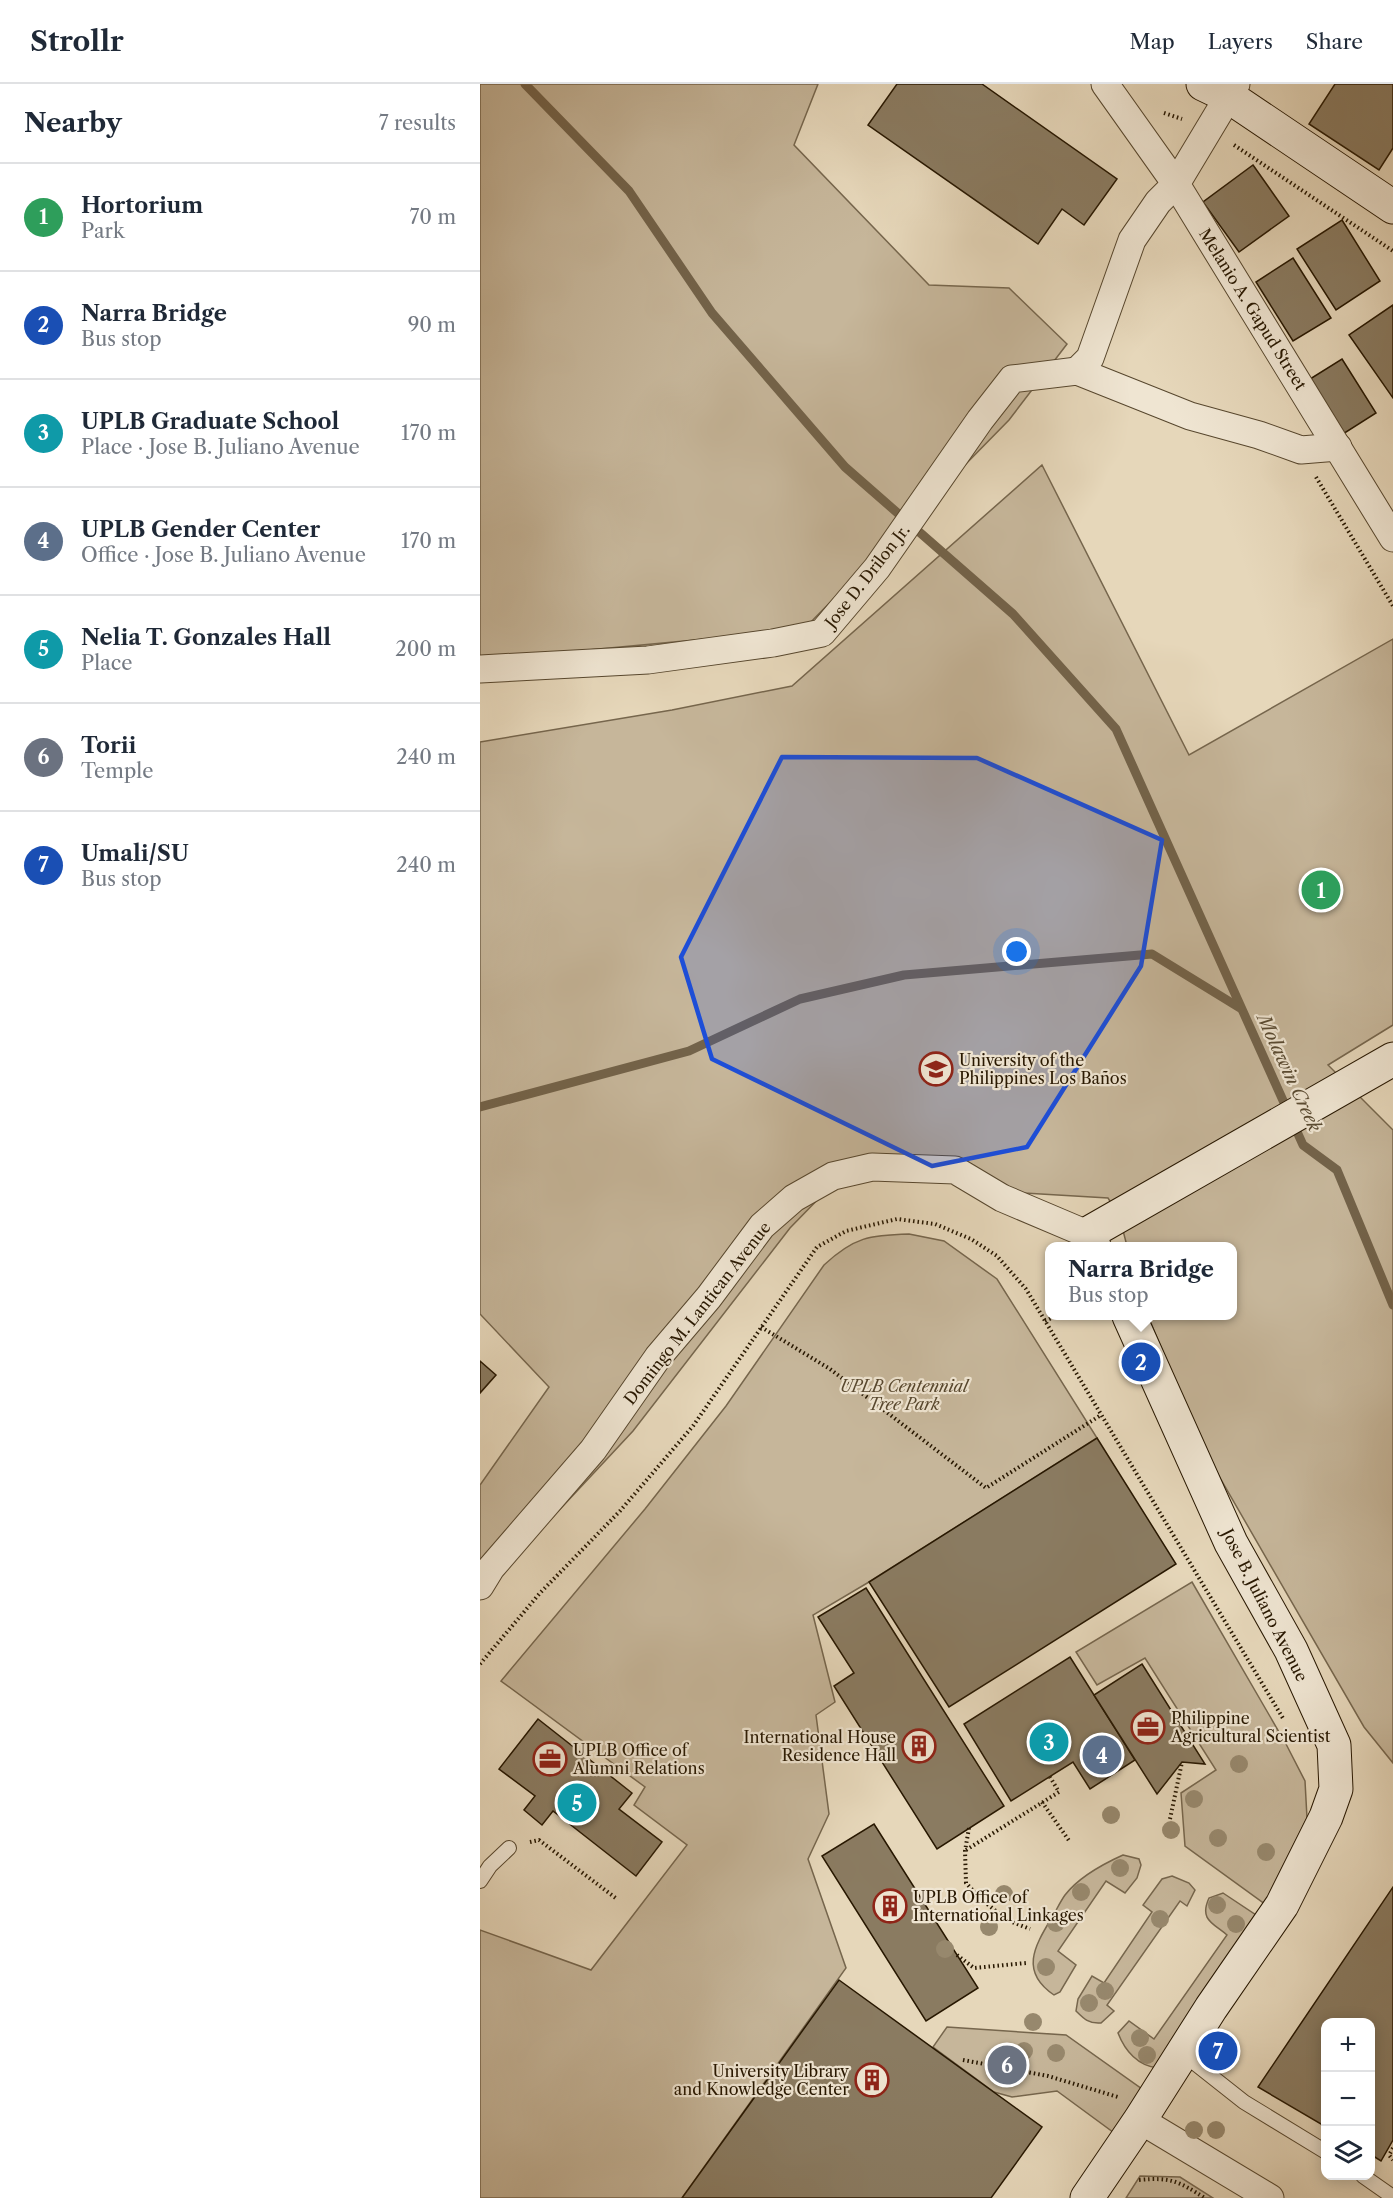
<!DOCTYPE html>
<html lang="en">
<head>
<meta charset="utf-8">
<style>
	body { margin:0; font-family:"Libre Caslon Text",serif; background:#f6f6f7; color:#1f2937 }
	.controls { position:absolute; right:18px; bottom:18px; display:grid; overflow:hidden; border-radius:12px; box-shadow:0 3px 15px #0003 }
	.controls button { width:54px; height:54px; display:grid; place-items:center; padding:0; border:0; border-bottom:2px solid #e0e1e3; background:#fff; color:#1f2937; font:30px sans-serif }
	.you { position:absolute; left:537px; top:868px; width:21px; height:21px; margin:-15px; border:4px solid #fff; border-radius:50%; background:#1a73e8; box-shadow:0 0 0 9px #1a73e833 }
	.badge { display:grid; place-items:center; width:39px; height:39px; border-radius:50%; background:#d93025; color:#fff; font-size:20px; font-weight:700 }
	.pin { position:absolute; translate:-50% -50%; border:3px solid #fff; box-shadow:0 2px 6px #0006 }
	.popup { position:absolute; left:565px; top:1158px; width:192px; height:78px; box-sizing:border-box; display:grid; place-content:center; border-radius:12px; background:#fff; filter:drop-shadow(0 2px 4px #0005); font-size:20px; white-space:nowrap; color:#747a83 }
	.popup b { font-size:22px; color:#1f2937 }
	.popup::after { content:''; position:absolute; left:50%; top:100%; margin-left:-12px; border:12px solid transparent; border-top-color:#fff }
	.list { margin:0; padding:0; list-style:none }
	h2 { display:flex; justify-content:space-between; align-items:center; height:78px; margin:0; padding:0 24px; font-size:26px }
	h2 small { font-size:20px; font-weight:400; color:#747a83 }
	.list li { display:grid; grid-template-columns:39px 1fr auto; gap:18px; align-items:center; box-sizing:border-box; height:108px; padding:0 24px; border-top:2px solid #e0e1e3 }
	.list b { display:block; font-size:22px; white-space:nowrap }
	.list p { margin:0; font-size:20px; white-space:nowrap; color:#747a83 }
	.list em { font-size:20px; font-style:normal; color:#747a83 }
	.icon { flex:none; width:33px; height:33px; fill:none; stroke:currentColor; stroke-width:2; stroke-linecap:round; stroke-linejoin:round }
	.map { position:relative; flex:none; width:913px; height:2114px; overflow:hidden }
	header { display:flex; align-items:center; gap:36px; box-sizing:border-box; height:84px; padding:0 30px; background:#fff; border-bottom:2px solid #e0e1e3 }
	header strong { font-size:28px }
	nav { display:flex; gap:33px; margin-inline-start:auto; font-size:21px }
	main { display:flex }
	aside { flex:1; background:#fff }
	.map>svg:first-child { display:block }
</style>
</head>
<body>
<header>
<strong>Strollr</strong>
<nav><a>Map</a><a>Layers</a><a>Share</a></nav>
</header>
<main>
<aside>
<h2>Nearby<small>7 results</small></h2>
<ul class="list">
<li><span class="badge" style="background:#2e9e5b">1</span><div><b>Hortorium</b><p>Park</p></div><em>70 m</em></li>
<li><span class="badge" style="background:#1a4fb4">2</span><div><b>Narra Bridge</b><p>Bus stop</p></div><em>90 m</em></li>
<li><span class="badge" style="background:#0f9aa8">3</span><div><b>UPLB Graduate School</b><p>Place · Jose B. Juliano Avenue</p></div><em>170 m</em></li>
<li><span class="badge" style="background:#5c6f8a">4</span><div><b>UPLB Gender Center</b><p>Office · Jose B. Juliano Avenue</p></div><em>170 m</em></li>
<li><span class="badge" style="background:#0f9aa8">5</span><div><b>Nelia T. Gonzales Hall</b><p>Place</p></div><em>200 m</em></li>
<li><span class="badge" style="background:#6b7280">6</span><div><b>Torii</b><p>Temple</p></div><em>240 m</em></li>
<li><span class="badge" style="background:#1a4fb4">7</span><div><b>Umali/SU</b><p>Bus stop</p></div><em>240 m</em></li>
</ul>
</aside>
<div class="map">
<svg width="913" height="2114" viewBox="0 0 913 2114">
	<rect width="100%" height="100%" fill="#e6d7ba"/>
	<filter id="stains"><feTurbulence type="fractalNoise" baseFrequency=".00333" numOctaves="4"/><feColorMatrix values="0 0 0 0 .2 0 0 0 0 .09 0 0 0 0 .02 0 0 0 .5 -.17"/></filter>
	<radialGradient id="worn" r=".72"><stop offset=".6" stop-color="#630" stop-opacity="0"/><stop offset="1" stop-color="#630" stop-opacity=".3"/></radialGradient>
	<g fill="#c6b69a" stroke="#76664d" stroke-width="1.5">
		<polygon points="0,0 338,0 314,61 449,201 529,204 587,260 529,336 323,546 0,576"/>
		<polygon points="562,381 709,671 913,555 913,941 848,981 913,1046 913,1679 884,1643 725,1368 668,1232 752,1232 752,1162 647,1162 639,1131 628,1114 544,1109 418,1090 349,1104 310,1144 153,1347 55,1452 0,1504 0,1401 69,1303 0,1230 0,658 192,626 312,602"/>
		<path d="M429 1150 464 1157 517 1195 617 1354 389 1498 333 1531 355 1618 336 1631 349 1730 328 1775 366 1884 202 2114H0V1846L111 1886 207 1761 154 1721 165 1703 21 1597 165 1425 246 1322 344 1181C374 1153 390 1151 429 1150Z"/>
		<polygon points="712,1498 806,1660 825,1697 827,1734 785,1820 705,1762 701,1709 736,1686 665,1574 617,1601 596,1568"/>
		<path d="M643 1771 659 1775 661 1781 657 1794 645 1809 626 1797 578 1867 596 1881 580 1908 574 1911C540 1888 554 1863 571 1835 576 1827 580 1818 585 1811 599 1793 623 1780 643 1771Z"/>
		<path d="M692 1792 709 1799 715 1806 707 1822 700 1817 627 1921 634 1927 621 1939C609 1940 604 1935 596 1927L598 1915 612 1892 624 1899 672 1828 663 1821 682 1795Z"/>
		<path d="M743 1809 779 1833 678 1984C658 1982 645 1967 638 1949L649 1937 674 1955 747 1851C733 1839 719 1836 729 1814Z"/>
		<polygon points="467,1943 586,1951 669,2010 637,2051 577,2007 532,2013 514,2008 453,1963"/>
		<polygon points="660,2092 700,2093 733,2114 646,2114"/>
	</g>
	<g fill="none" stroke-linecap="round" stroke-linejoin="round">
		<g stroke="#73634a" stroke-width="9">
			<polyline points="45,0 149,107 232,229 365,383 533,530 636,645 823,1061 857,1086 913,1221"/>
			<polyline points="0,1023 209,967 320,915 424,891 672,870 760,924"/>
		</g>
	</g>
	<g fill="#8a7b61" stroke="#271700" stroke-width="1.5">
		<polygon points="417,0 502,0 637,95 604,141 582,125 558,160 388,41"/>
		<polygon points="855,0 913,0 913,64 899,86 829,40"/>
		<polygon points="773,81 809,132 759,168 723,118"/>
		<polygon points="862,136 900,197 856,226 817,165"/>
		<polygon points="813,174 851,234 813,257 776,198"/>
		<polygon points="913,221 913,314 869,251"/>
		<polygon points="862,275 896,329 863,350 830,295"/>
		<polygon points="0,1277 16,1291 0,1309"/>
		<polygon points="617,1354 696,1480 469,1623 389,1498"/>
		<polygon points="386,1504 524,1722 457,1765 354,1602 374,1589 338,1533"/>
		<polygon points="590,1573 655,1676 610,1705 593,1678 531,1717 484,1640"/>
		<polygon points="662,1580 725,1680 702,1678 677,1710 614,1611"/>
		<polygon points="58,1635 152,1709 139,1725 182,1758 156,1792 73,1727 62,1741 44,1726 55,1712 19,1685"/>
		<polygon points="394,1740 498,1904 446,1937 342,1772"/>
		<polygon points="913,1803 913,2056 901,2077 890,2070 890,1938 846,1938 846,2043 778,2003"/>
		<polygon points="359,1896 562,2043 511,2114 202,2114"/>
	</g>
	<g fill="none" stroke-linecap="round" stroke-linejoin="round">
		<g stroke="#57472e" stroke-width="16">
			<g id="lane">
				<polyline points="0,1797 10,1782 29,1764"/>
				<polyline points="702,1969 764,2018 846,2068"/>
				<polyline points="883,2092 913,2113"/>
			</g>
		</g>
		<g stroke="#57472e" stroke-width="29">
			<g id="street">
				<polyline points="625,0 696,100 913,454"/>
				<polyline points="597,287 610,274 652,156 678,118 696,100 756,0"/>
				<polyline points="0,585 168,576 293,559 342,549 397,484 500,336 532,295 597,287 710,332 779,351 821,366 858,363"/>
				<polyline points="0,1502 11,1484 113,1366 178,1273 229,1213 282,1142 314,1114 353,1092 392,1083 475,1086 522,1114 607,1150"/>
				<polyline points="660,2036 790,2114"/>
			</g>
		</g>
		<g stroke="#271700" stroke-width="35">
			<g id="secondary">
				<polyline points="723,0 748,12 913,123"/>
				<polyline points="614,1162 607,1150 913,975"/>
				<polyline points="607,2114 660,2036 731,1924 802,1821 846,1733 856,1705 854,1661 811,1566 751,1459 649,1232"/>
			</g>
		</g>
		<g stroke="#271700" stroke-width="4" stroke-dasharray="1.5 3" stroke-linecap="butt">
			<polyline points="684,29 702,35"/>
			<polyline points="754,61 913,167"/>
			<polyline points="836,393 913,522"/>
			<polyline points="565,1237 576,1232"/>
			<polyline points="281,1243 350,1285 506,1404 621,1331"/>
			<polyline points="0,1580 60,1509 140,1427 213,1342 337,1163 366,1147 417,1135 455,1140 491,1155 517,1172 546,1205 804,1636"/>
			<polyline points="562,1718 590,1758"/>
			<polyline points="690,1735 702,1678"/>
			<polyline points="489,1744 485,1767 486,1799 501,1815 527,1836 550,1845"/>
			<polyline points="50,1758 59,1756 137,1815"/>
			<polyline points="486,1766 579,1708 570,1693"/>
			<polyline points="477,1871 494,1884 546,1879"/>
			<polyline points="483,1976 568,1992 638,2013"/>
			<polyline points="913,2064 909,2071 913,2076"/>
			<path d="M659 2096C691 2093 698 2097 725 2114"/>
		</g>
		<use href="#lane" stroke="#efe5d2" stroke-width="14"/>
		<use href="#street" stroke="#efe5d2" stroke-width="27"/>
		<use href="#secondary" stroke="#efe5d2" stroke-width="33"/>
	</g>
	<g fill="#97886d">
		<circle cx="759" cy="1680" r="9"/>
		<circle cx="714" cy="1715" r="9"/>
		<circle cx="631" cy="1731" r="9"/>
		<circle cx="691" cy="1746" r="9"/>
		<circle cx="738" cy="1754" r="9"/>
		<circle cx="786" cy="1768" r="9"/>
		<circle cx="640" cy="1784" r="9"/>
		<circle cx="601" cy="1808" r="9"/>
		<circle cx="524" cy="1810" r="9"/>
		<circle cx="737" cy="1821" r="9"/>
		<circle cx="680" cy="1835" r="9"/>
		<circle cx="576" cy="1839" r="9"/>
		<circle cx="756" cy="1840" r="9"/>
		<circle cx="509" cy="1843" r="9"/>
		<circle cx="465" cy="1865" r="9"/>
		<circle cx="566" cy="1883" r="9"/>
		<circle cx="625" cy="1907" r="9"/>
		<circle cx="609" cy="1919" r="9"/>
		<circle cx="553" cy="1938" r="9"/>
		<circle cx="660" cy="1954" r="9"/>
		<circle cx="544" cy="1967" r="9"/>
		<circle cx="576" cy="1969" r="9"/>
		<circle cx="667" cy="1971" r="9"/>
		<circle cx="714" cy="2046" r="9"/>
		<circle cx="736" cy="2046" r="9"/>
	</g>
	<path fill="#1d4ed8" fill-opacity="0.2" stroke="#1d4ed8" stroke-width="4.5" stroke-linejoin="round" d="M302 673 497 674 682 756 661 882 547 1063 452 1082 232 975 201 873Z"/>
	<defs>
		<g id="university-ring" transform="scale(1.725)"><circle r="9.5" fill="#efe5d2" stroke="#8f2418" stroke-width="1.5"/><path d="M0-5L7-2L0 1L-7-2ZM-4 1L0 2.5L4 1V4Q0 6-4 4Z" fill="#8f2418"/></g>
		<g id="office-ring" transform="scale(1.725)"><circle r="9.5" fill="#efe5d2" stroke="#8f2418" stroke-width="1.5"/><path d="M-6-3h4V-5.5h4V-3h4V5H-6ZM-1-4.5V-3h2v-1.5ZM-6 0V1H6V0Z" fill="#8f2418"/></g>
		<g id="building-ring" transform="scale(1.725)"><circle r="9.5" fill="#efe5d2" stroke="#8f2418" stroke-width="1.5"/><path d="M-4-6H4V6H1V3H-1V6H-4ZM-2.5-4.3h1.7v1.8h-1.7ZM.8-4.3h1.7v1.8H.8ZM-2.5-1h1.7V.8h-1.7ZM.8-1h1.7V.8H.8Z" fill="#8f2418"/></g>
	</defs>
	<g fill-rule="evenodd">
		<use href="#university-ring" x="456" y="985"/>
		<use href="#office-ring" x="668" y="1643"/>
		<use href="#building-ring" x="439" y="1662"/>
		<use href="#office-ring" x="70" y="1675"/>
		<use href="#building-ring" x="410" y="1822"/>
		<use href="#building-ring" x="392" y="1996"/>
	</g>
	<g text-anchor="middle" stroke-width="4.5" stroke-linejoin="round" paint-order="stroke">
		<g font-size="16" fill="#271700" stroke="#efe5d2">
			<text transform="translate(773 225) rotate(58)" y="6">Melanio A. Gapud Street</text>
			<text transform="translate(387 492) rotate(-52)" y="6">Jose D. Drilon Jr.</text>
			<text transform="translate(217 1229) rotate(-52)" y="6">Domingo M. Lantican Avenue</text>
			<text transform="translate(785 1521) rotate(63)" y="6">Jose B. Juliano Avenue</text>
		</g>
		<g font-size="16" fill="#271700" stroke="#efe5d2" text-anchor="start">
			<text x="479" y="982">University of the<tspan x="479" dy="18">Philippines Los Baños</tspan></text>
			<text x="691" y="1640">Philippine<tspan x="691" dy="18">Agricultural Scientist</tspan></text>
			<text x="416" y="1659" text-anchor="end">International House<tspan x="416" dy="18">Residence Hall</tspan></text>
			<text x="93" y="1672">UPLB Office of<tspan x="93" dy="18">Alumni Relations</tspan></text>
			<text x="433" y="1819">UPLB Office of<tspan x="433" dy="18">International Linkages</tspan></text>
			<text x="369" y="1993" text-anchor="end">University Library<tspan x="369" dy="18">and Knowledge Center</tspan></text>
		</g>
		<g font-size="16" font-style="italic" fill="#57472e" stroke="#efe5d2">
			<text x="424" y="1308">UPLB Centennial<tspan x="424" dy="18">Tree Park</tspan></text>
		</g>
		<g font-size="18" font-style="italic" fill="#594a31" stroke="#efe5d2">
			<text transform="translate(809 989) rotate(65)" y="6">Molawin Creek</text>
		</g>
	</g>
	<rect width="100%" height="100%" filter="url(#stains)"/>
	<rect width="100%" height="100%" fill="url(#worn)"/>
</svg>
<div class="controls">
<button>+</button>
<button>−</button>
<button><svg class="icon" aria-label="layers" viewBox="0 0 24 24"><path d="M12 4l9 5-9 5-9-5zM3 14l9 5 9-5"/></svg></button>
</div>
<div class="you"></div>
<div class="pin badge" style="left:841px;top:806px;background:#2e9e5b">1</div>
<div class="pin badge" style="left:661px;top:1278px;background:#1a4fb4">2</div>
<div class="popup"><b>Narra Bridge</b>Bus stop</div>
<div class="pin badge" style="left:569px;top:1658px;background:#0f9aa8">3</div>
<div class="pin badge" style="left:622px;top:1671px;background:#5c6f8a">4</div>
<div class="pin badge" style="left:97px;top:1719px;background:#0f9aa8">5</div>
<div class="pin badge" style="left:527px;top:1981px;background:#6b7280">6</div>
<div class="pin badge" style="left:738px;top:1967px;background:#1a4fb4">7</div>
</div>
</main>
</body>
</html>
